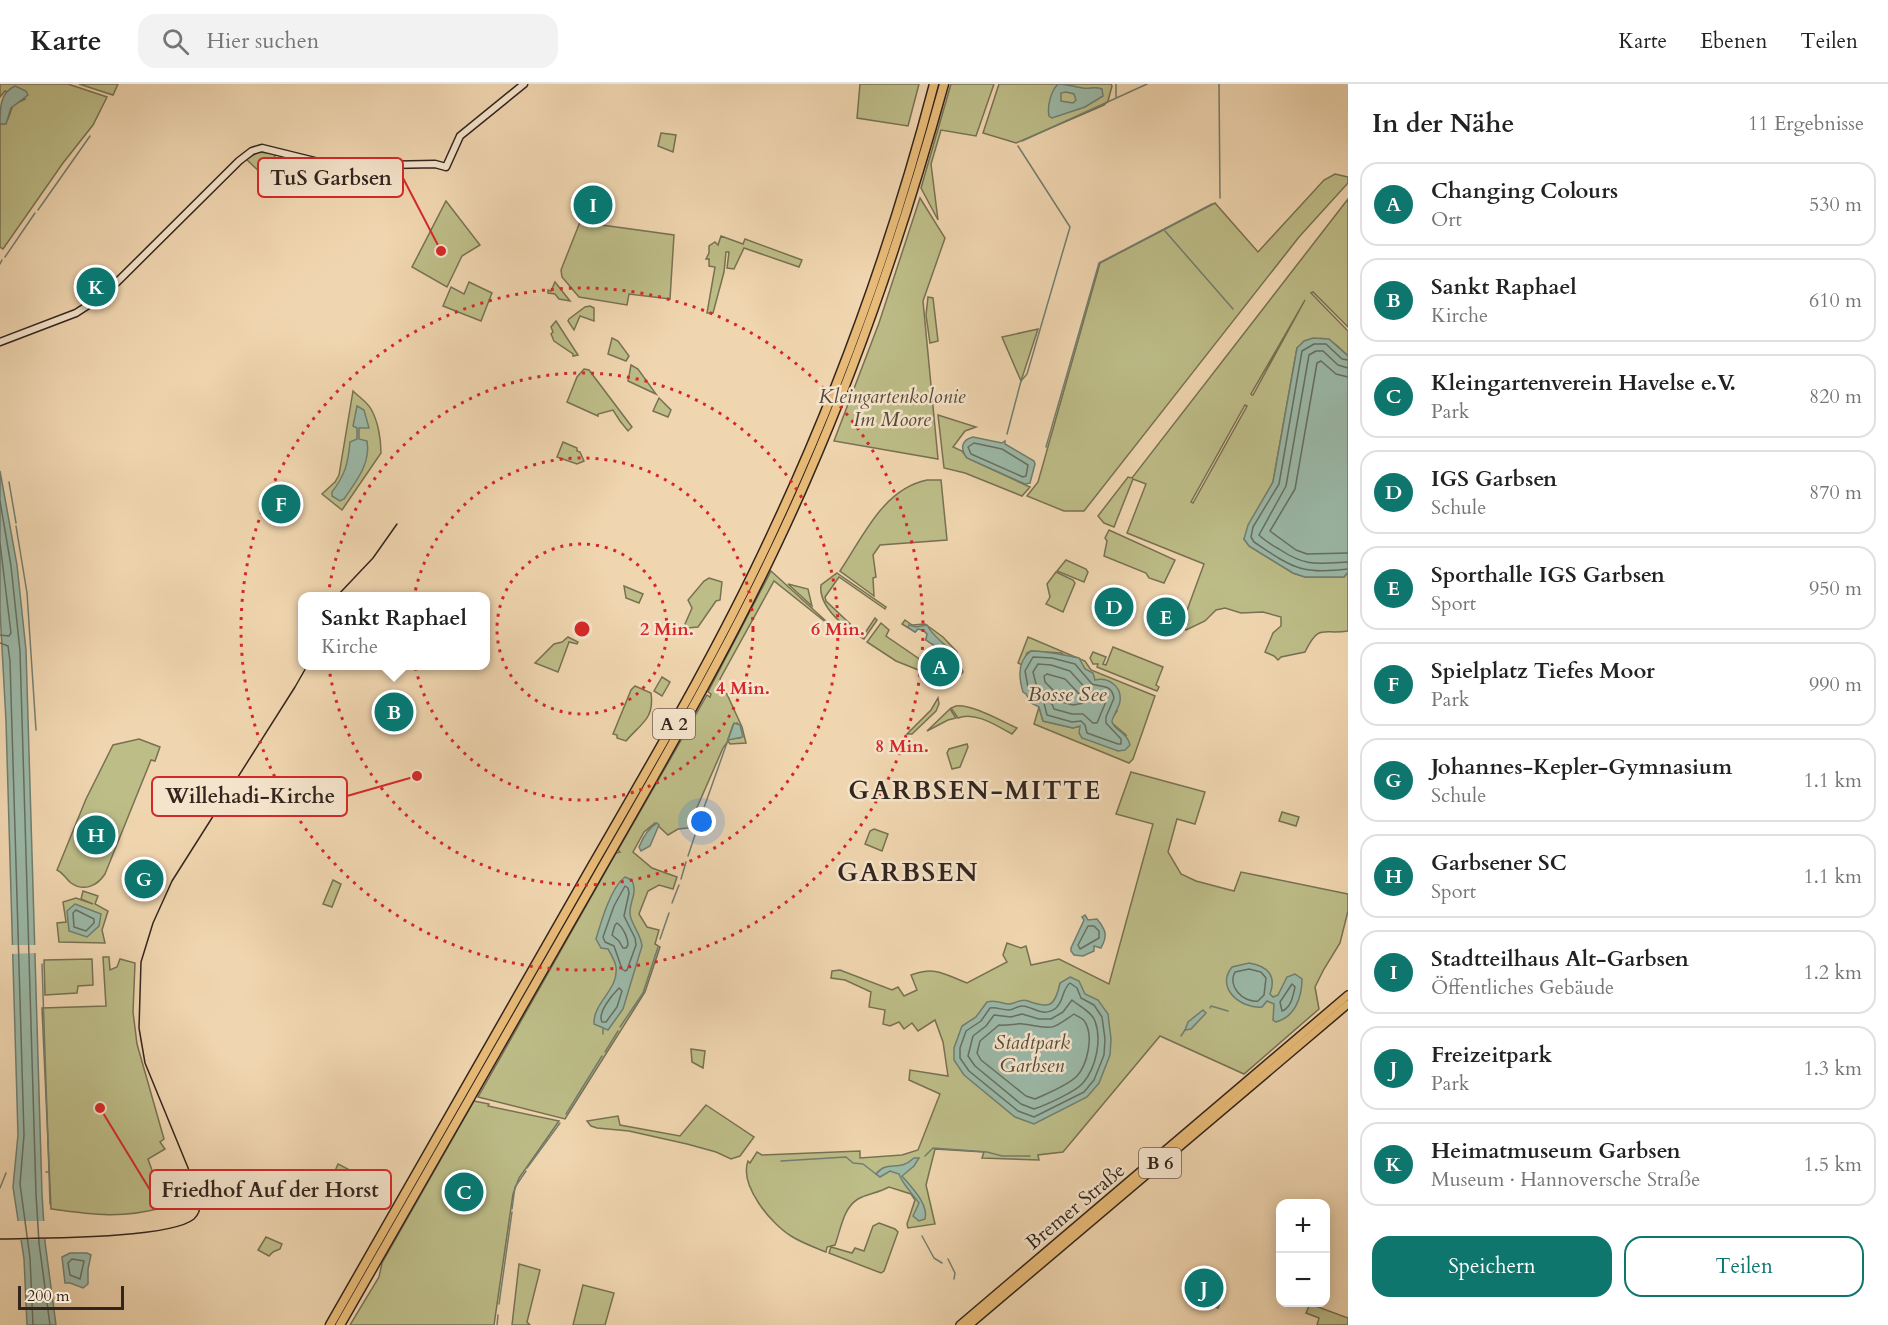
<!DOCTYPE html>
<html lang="de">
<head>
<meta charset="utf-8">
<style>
	body { margin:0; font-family:Cardo,serif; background:#f2f2f2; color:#222 }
	.controls { position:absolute; right:18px; bottom:18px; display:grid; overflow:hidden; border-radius:12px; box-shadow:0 3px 15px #0003 }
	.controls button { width:54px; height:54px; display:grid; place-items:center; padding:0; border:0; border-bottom:2px solid #e0e0e0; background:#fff; color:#222; font:30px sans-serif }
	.scale { position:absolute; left:18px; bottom:15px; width:106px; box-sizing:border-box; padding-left:6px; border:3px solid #33251e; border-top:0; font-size:16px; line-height:21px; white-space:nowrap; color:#33251e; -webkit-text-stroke:4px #f5e4cc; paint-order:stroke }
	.you { position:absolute; left:702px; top:738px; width:21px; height:21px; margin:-15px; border:4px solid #fff; border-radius:50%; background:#1a73e8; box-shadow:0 0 0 9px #1a73e833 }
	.badge { display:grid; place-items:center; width:39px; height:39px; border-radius:50%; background:#0f766e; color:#fff; font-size:20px; font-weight:700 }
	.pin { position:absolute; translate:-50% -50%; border:3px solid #fff; box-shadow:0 2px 6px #0006 }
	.popup { position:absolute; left:298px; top:508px; width:192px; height:78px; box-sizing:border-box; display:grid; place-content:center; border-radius:12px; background:#fff; filter:drop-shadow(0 2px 4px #0005); font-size:20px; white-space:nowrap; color:#767676 }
	.popup b { font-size:22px; color:#222 }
	.popup::after { content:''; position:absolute; left:50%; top:100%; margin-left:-12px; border:12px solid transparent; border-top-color:#fff }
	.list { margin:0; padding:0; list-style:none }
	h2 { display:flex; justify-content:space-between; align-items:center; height:78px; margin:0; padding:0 24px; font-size:26px }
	h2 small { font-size:20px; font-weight:400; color:#767676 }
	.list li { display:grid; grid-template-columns:39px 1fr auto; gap:18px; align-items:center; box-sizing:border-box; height:84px; margin:0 12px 12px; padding:0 12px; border:2px solid #e0e0e0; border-radius:18px }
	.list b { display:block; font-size:22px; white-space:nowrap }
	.list p { margin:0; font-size:20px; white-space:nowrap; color:#767676 }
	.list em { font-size:20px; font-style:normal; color:#767676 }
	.actions { display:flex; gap:12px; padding:18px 24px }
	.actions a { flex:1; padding:14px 0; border:2px solid #0f766e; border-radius:18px; text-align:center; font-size:21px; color:#0f766e }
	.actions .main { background:#0f766e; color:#fff }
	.icon { flex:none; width:33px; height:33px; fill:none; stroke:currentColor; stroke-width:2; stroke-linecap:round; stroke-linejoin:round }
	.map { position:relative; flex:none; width:1348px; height:1241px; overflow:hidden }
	header { display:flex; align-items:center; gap:36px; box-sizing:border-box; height:84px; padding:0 30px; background:#fff; border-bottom:2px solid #e0e0e0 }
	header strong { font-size:28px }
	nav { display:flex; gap:33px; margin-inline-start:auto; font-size:21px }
	.search { width:420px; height:54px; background:#f2f2f2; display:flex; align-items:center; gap:15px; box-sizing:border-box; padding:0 21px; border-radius:18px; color:#767676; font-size:22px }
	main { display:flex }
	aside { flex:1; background:#fff }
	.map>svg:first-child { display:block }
</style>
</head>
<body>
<header>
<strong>Karte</strong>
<div class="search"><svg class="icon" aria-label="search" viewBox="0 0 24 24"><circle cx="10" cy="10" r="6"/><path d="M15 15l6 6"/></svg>Hier suchen</div>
<nav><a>Karte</a><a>Ebenen</a><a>Teilen</a></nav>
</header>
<main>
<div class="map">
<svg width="1348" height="1241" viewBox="0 0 1348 1241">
	<rect width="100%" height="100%" fill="#f0d6b0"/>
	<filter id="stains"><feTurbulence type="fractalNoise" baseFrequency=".00333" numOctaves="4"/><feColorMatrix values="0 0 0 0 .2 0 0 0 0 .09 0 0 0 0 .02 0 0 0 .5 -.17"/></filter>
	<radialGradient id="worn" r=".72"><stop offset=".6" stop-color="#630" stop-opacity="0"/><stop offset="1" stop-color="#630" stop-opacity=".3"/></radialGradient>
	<g fill="#bdbd88" stroke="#787153" stroke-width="1.5" fill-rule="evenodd">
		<polygon points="0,0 68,0 107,13 93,41 63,79 3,165 0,163 0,40 4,40 8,35 13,21 25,15 5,7 0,13"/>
		<polygon points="79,0 118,0 113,11"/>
		<polygon points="860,0 919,0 908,42 857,34"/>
		<polygon points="951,0 994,0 976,52 941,46 931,80 938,136 921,104"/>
		<polygon points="999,0 1111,0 1112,2 1108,17 1104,21 1016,59 983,49"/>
		<polygon points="661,49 676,51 673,68 658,62"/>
		<polygon points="259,68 276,70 264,92 246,75"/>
		<polygon points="1335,90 1348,93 1348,99 1299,153 1084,427 1064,427 1027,412 1038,398 1100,179 1215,119 1258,168 1324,96"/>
		<polygon points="920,114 945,154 923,217 938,375 834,357 879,239"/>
		<path d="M1348 115V243L1313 208 1311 209 1348 247V272C1327 252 1323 249 1297 264L1273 398 1244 455 1249 462 1293 489 1305 493H1344L1348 488V547C1322 551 1319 539 1305 568L1281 573 1278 576 1274 572 1265 568 1273 549 1281 542V533L1263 528 1241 529 1225 524 1216 526 1205 537 1186 546 1182 540 1204 480 1127 449 1146 400 1133 395 1114 443 1104 439 1098 432 1128 393 1132 394ZM1305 216 1253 311H1252L1251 310ZM1245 321 1247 322 1193 419 1191 418Z"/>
		<polygon points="446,117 480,161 462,172 447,203 412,183"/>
		<polygon points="580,138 674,151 670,215 629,210 627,221 579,213 562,193 561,186"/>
		<polygon points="721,152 743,160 745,155 802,176 799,183 744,164 734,185 727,184 729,168 726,168 724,188 713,229 707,229 715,183 709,182 709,175 706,175 709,169 709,162 715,158 718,161"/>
		<polygon points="469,198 492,209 481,237 443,222 451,203 464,210"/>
		<polygon points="555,198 570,217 559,215 555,210 548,209 548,206 551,207"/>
		<polygon points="928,213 933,214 938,257 930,259 926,231"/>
		<polygon points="590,222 594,224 594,237 580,232 574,246 568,237 569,235 585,223"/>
		<polygon points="556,237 578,271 573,272 573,270 554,257 551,250 553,248 551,243"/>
		<polygon points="1038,245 1021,297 1002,253"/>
		<polygon points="612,254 618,257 629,272 626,277 608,270"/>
		<polygon points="631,281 638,285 656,310 628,297"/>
		<polygon points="584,285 589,286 632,343 628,347 620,337 613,326 598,330 598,332 567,318 577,293"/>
		<path d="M353 307C359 313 367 318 371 325 378 337 381 355 381 369L342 426 322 410 335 398 339 391Z"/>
		<polygon points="659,314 671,326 668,333 653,327"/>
		<polygon points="938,331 976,343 965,347 953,363 962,367 967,374 1030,403 1022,412 965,389 944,384"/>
		<polygon points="563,358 577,364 577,367 580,368 584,377 577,380 557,373"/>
		<path d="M927 396H941L947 456 880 461 873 471 876 493 873 494 874 512 840 487C863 453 883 405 927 396Z"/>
		<polygon points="283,411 289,416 278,430 272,425"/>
		<polygon points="1109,446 1175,476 1164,499 1149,494 1146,489 1104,472 1107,457 1105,454"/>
		<polygon points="1066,476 1086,485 1088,488 1084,498 1057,487"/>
		<path d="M771 487 838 548 774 497 720 595 742 643 746 659 730 660 728 657 723 664 688 744 678 745 668 751 655 739 644 748 633 768 652 784 677 793 673 805 659 801 648 807 639 830 647 843 659 846 655 860 660 863 645 908 565 1035 478 1013 616 769 620 768 618 766 707 611 710 613 711 610 708 608ZM737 639 740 642V654L728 655 733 641Z"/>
		<polygon points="1056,488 1073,496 1075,499 1063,528 1046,520 1050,513 1047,500"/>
		<path d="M837 489 886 523 885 525 839 493 825 513 826 517 863 552 875 534 877 536 864 555C847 546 818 523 821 501Z"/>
		<polygon points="709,494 722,498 720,516 716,517 698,543 687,544 685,540 692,524 688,516 704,497"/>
		<polygon points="788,500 808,505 812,522"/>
		<polygon points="624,502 643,510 639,519 626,514"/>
		<path d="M905 536 912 541 925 540 943 553 957 568 963 588C958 594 948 596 941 595L896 577 867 558 881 539 889 546 886 552 921 576 930 564 947 575 949 572 926 556 927 550 923 546 918 545 915 548 902 540Z"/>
		<polygon points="568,553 578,558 577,560 569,558 558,588 535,579 554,560 562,558"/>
		<polygon points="1028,553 1085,577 1091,586 1155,612 1133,675 1129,679 1034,640 1039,623 1043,637 1073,644 1081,642 1082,654 1091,656 1126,651 1112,639 1111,636 1117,627 1076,573 1067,573 1061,569 1031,567 1027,569 1022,581 1018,579"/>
		<polygon points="1113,563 1163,583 1156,601 1159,603 1157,607 1097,583 1098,580 1093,580 1090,574 1093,568 1106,573 1103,580 1106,581"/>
		<polygon points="662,593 670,598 662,612 654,607"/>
		<path d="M635 602 651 609C655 635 640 640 626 657L617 654V651L613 650 631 606Z"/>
		<polygon points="938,614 939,620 936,627 912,650 907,650 931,626"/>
		<path d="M956 622C972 620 1001 637 1017 644L1012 650C997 642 975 627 958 634L951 624Z"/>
		<polygon points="950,625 956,634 948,636 927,647"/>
		<path d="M139 655 160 663 155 677 151 676 105 790C97 802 84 808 71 799 65 794 64 789 57 786L86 715 113 661Z"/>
		<polygon points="967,660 968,663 960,683 952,685 947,669 949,665"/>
		<path d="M1131 688 1205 708 1195 740 1177 735 1168 768 1181 790 1196 797 1234 807 1241 788 1348 810V827L1340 859 1324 885 1315 903 1319 925 1244 990 1160 952 1063 1068 1038 1071 1039 1076 982 1074 984 1068 935 1065 926 1101 935 1140 908 1144 907 1140 915 1116 911 1110 889 1103C878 1109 867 1110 858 1115 843 1124 841 1145 835 1161L827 1163 826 1168C814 1163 802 1159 791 1152 771 1140 739 1101 748 1077L750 1079 757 1068 762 1071 860 1067V1074L902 1071 918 1066 940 1010 909 996 910 986 948 992 943 958 935 936 918 947 912 939 904 945 899 938 890 942 883 940 885 926 869 923 871 908 845 896 831 894 832 887 840 886 892 906 898 903 904 912 917 906 911 891C936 882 944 890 967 899L1007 878 1003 871 1007 859 1021 864 1026 862 1031 881 1059 875 1109 900 1153 740 1116 730Z"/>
		<polygon points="1282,728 1299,733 1296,742 1279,737"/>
		<polygon points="874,745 888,750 882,767 865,760 870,747"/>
		<polygon points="333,796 341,800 332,823 323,820"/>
		<polygon points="83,807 98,812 95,820 108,827 102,846 105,859 59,858 57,839 66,838 63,818 76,814 93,820 81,815"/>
		<path d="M103 873H109L110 886 117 883 120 875 135 879 133 928 137 960 164 1055 160 1058 165 1065 148 1075 165 1123C122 1135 94 1131 51 1125L42 924 106 922Z"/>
		<polygon points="92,875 93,901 78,902 77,909 45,911 44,876"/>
		<polygon points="691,965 705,967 703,984 692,978"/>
		<polygon points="474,1017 489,1020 488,1022 559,1037 519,1094 513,1110 494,1241 350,1241 379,1193 382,1179"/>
		<polygon points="706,1021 754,1053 740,1072 731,1075 716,1068 687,1060 629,1047 597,1044 591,1042 587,1037 618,1032 620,1041 680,1052"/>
		<polygon points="338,1080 348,1085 343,1098 332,1094"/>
		<polygon points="879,1139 895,1145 898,1148 884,1187 881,1189 829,1169 831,1163 852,1169 855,1164 864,1167 873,1142"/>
		<polygon points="266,1153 282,1160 280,1165 273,1168 269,1172 258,1166"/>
		<polygon points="519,1180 540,1186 527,1238 530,1241 512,1241"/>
		<polygon points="1202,1196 1223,1212 1218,1224 1190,1212"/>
		<polygon points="583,1201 614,1209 605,1241 573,1241"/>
		<polygon points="1310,1220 1348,1234 1348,1241 1317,1241 1319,1234 1306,1229"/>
	</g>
	<g fill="#9bb9a8" stroke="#717e71" stroke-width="1.5" fill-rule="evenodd">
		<path d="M1058 0C1067 0 1074 3 1083 4 1090 5 1095 2 1102 5L1103 12 1085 23 1052 34 1049 32C1047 22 1051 7 1058 0ZM1066 8 1074 10 1076 16 1073 19 1061 17V9Z"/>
		<path d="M15 2 26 7 28 11 11 24 6 40H0C0 23 0 9 15 2Z"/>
		<polygon points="1313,254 1329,255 1348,272 1348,488 1344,493 1305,493 1293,489 1249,462 1244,455 1248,441 1273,398 1297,264 1304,257"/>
		<path d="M357 322 364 326 369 344H359V355L367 357C371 380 356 397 344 415L340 417 332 412V408C345 391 348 380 350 358L357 355V344L353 342Z"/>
		<path d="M973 353 1002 359 1005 357V360L1034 377 1035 380 1030 399 1025 400 967 374C960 365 961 356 973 353Z"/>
		<polygon points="0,387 17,481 26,566 42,1110 45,1158 56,1241 27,1241 24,1175 13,1103 18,1051 6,637 0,527"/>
		<path d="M909 541 916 543 927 541C934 555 948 560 953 571L950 572 926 556 927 550 923 546 918 545 915 548 908 543Z"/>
		<path d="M1031 567C1048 567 1062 571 1079 574L1085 585 1093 589 1095 596C1108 593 1122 602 1120 617 1120 622 1111 635 1112 638 1115 647 1127 648 1130 661L1125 666 1118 667 1082 654 1079 649 1080 642 1073 644 1043 637 1039 623 1031 619 1026 610 1023 608C1019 595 1017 577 1031 567Z"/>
		<polygon points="734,639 740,641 743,653 728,656"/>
		<path d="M657 739 659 741 650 762 641 767 639 763C643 753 648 744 657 739Z"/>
		<path d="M625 793 632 796C638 811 629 817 630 830 631 840 641 850 642 862L623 925 608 946 594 940C593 918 619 906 616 883 615 877 611 870 608 865L601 864 596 855C601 838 611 803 625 793Z"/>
		<polygon points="75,820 101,830 99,842 87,853 69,847 67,827"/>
		<path d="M1085 831 1088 836 1097 835C1106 846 1108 851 1101 864L1094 862V867L1083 872 1074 871 1071 867V864L1084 836 1082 833Z"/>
		<path d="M1249 879C1267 882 1277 891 1270 910L1273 913 1278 911 1287 893 1295 890 1302 895C1302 913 1295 933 1276 938L1273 936 1274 920 1267 917 1262 923C1241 925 1215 904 1232 883Z"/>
		<path d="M1070 893 1079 897 1085 910 1098 916 1108 930 1111 955 1110 971 1099 999 1087 1013 1034 1040 1015 1033 964 991 954 976V964L962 942 976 933 987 918C999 915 1003 921 1010 920 1017 919 1021 914 1028 917 1049 925 1055 923 1060 899Z"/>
		<polygon points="1203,926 1206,929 1191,945 1185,946 1188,938"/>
		<path d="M914 1074H919L914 1082 902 1092C911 1103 929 1120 925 1135L919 1137 913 1132 919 1119C912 1109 903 1101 899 1090L890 1087 880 1093 876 1090C888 1075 898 1089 914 1074Z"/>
		<polygon points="70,1169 87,1169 91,1171 88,1185 88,1200 83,1204 70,1199 65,1199 62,1173"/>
	</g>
	<g fill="#f0d6b0">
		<polygon points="37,861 37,869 10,870 10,861"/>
		<polygon points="16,1137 47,1137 48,1155 18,1156"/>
	</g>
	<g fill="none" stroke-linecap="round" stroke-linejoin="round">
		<g stroke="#676f63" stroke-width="1.5">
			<path d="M1348 276 1342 275 1326 260H1314L1302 267 1279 400 1253 443 1251 453 1254 458C1292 483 1300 491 1348 485"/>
			<path d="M1348 284 1338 281 1323 267H1316L1309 271 1286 402 1259 451C1264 456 1272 461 1279 465 1306 483 1317 480 1348 478"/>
			<polyline points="1348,293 1336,290 1321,277 1317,279 1295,405 1270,447 1296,466 1307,470 1348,469"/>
			<polygon points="974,359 1002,365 1028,381 1026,392 1023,393 971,370 968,363"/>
			<polyline points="0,417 11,482 20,567 36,1110 39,1159 50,1241"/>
			<polyline points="0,459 11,549 9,552 0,551"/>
			<polyline points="0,559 8,562 10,577 24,1051 20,1100 30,1174 33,1241"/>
			<path d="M1033 573 1052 574 1075 580C1081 587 1086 593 1092 600 1102 604 1111 599 1114 614L1106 633V639L1121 655V660H1118L1087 649 1085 641 1081 637 1072 638 1047 631 1044 619 1035 614 1028 603 1025 587Z"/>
			<path d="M1038 580 1051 581 1070 587 1088 607 1105 610 1107 615 1097 639H1093L1083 630H1072L1054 625C1051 615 1047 615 1041 608 1035 603 1035 594 1033 588Z"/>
			<polygon points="1047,590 1065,595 1084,615 1084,619 1073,621 1062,618 1056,609 1045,598 1044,592"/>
			<polygon points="625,802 628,804 629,809 624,832 635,854 636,861 627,886 625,887 622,885 614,862 605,858 603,853 614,822"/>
			<polygon points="76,826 94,835 94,839 86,847 74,843 73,829"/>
			<path d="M617 839C623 843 628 854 628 861L626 864H623L619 857 612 851 615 841Z"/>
			<polygon points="1088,842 1094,842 1099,847 1099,854 1080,865 1078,861"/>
			<path d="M1249 885 1261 888 1266 894 1264 911 1258 917C1243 919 1227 902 1235 888Z"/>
			<path d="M1070 899 1077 904 1081 914 1094 921 1102 933 1105 955 1104 971 1094 996 1084 1008 1034 1033 1018 1027 969 987 960 974V964L966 947 981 937 990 924C997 923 1002 926 1009 926 1014 926 1018 921 1023 922 1034 923 1043 934 1056 924 1064 917 1062 905 1070 899Z"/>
			<path d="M1292 900 1295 903C1293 912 1291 924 1282 927L1280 918Z"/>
			<path d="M619 904 622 907 617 923 606 938H602C597 929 612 911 619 904Z"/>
			<path d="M1072 916C1079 922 1092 928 1095 937 1102 956 1096 984 1083 999 1075 1008 1046 1021 1034 1025L1021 1020 975 982 968 972 973 952 986 942 994 931 1011 933 1022 930 1039 935H1051L1063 928Z"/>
			<path d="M1074 930C1078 933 1083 934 1085 938 1094 953 1087 981 1077 992 1067 1002 1048 1009 1035 1015L1026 1012 981 976 977 969 980 957 999 941C1006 942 1019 939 1023 940 1053 944 1049 948 1074 930Z"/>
			<polygon points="72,1175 84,1177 80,1195 70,1191 68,1179"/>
		</g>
		<g stroke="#717e71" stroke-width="1.5">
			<polyline points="1116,0 1116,13"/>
			<polyline points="1219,0 1220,114"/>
			<polyline points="1022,57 1147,0"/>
			<polyline points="38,126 90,52"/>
			<polyline points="1165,147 1233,225"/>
			<polyline points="5,173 35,129"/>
			<polyline points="0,180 2,176"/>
			<polyline points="1007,350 1021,297 1027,290 1070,143 1018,62"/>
			<polyline points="1046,363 1099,179 1212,120"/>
			<polyline points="9,398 16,439"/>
			<polyline points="16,442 27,509 36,646"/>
			<polyline points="701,732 728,656"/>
			<polyline points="688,772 698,742"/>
			<polyline points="681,795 686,778"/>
			<polyline points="672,819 679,801"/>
			<polyline points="660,855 669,829"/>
			<polyline points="42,880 49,1088 46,1088"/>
			<polyline points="1210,924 1211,922 1228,927"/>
			<polyline points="620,943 643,909 658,863"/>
			<polyline points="603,950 603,945"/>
			<polyline points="1181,952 1185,946"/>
			<polyline points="605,968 618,947"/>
			<polyline points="566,1030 602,972"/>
			<polyline points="925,1072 933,1064 987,1068 1002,1072 1030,1072"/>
			<polyline points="781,1077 846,1073 853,1079 863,1080 876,1090"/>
			<polyline points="527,1084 560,1039"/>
			<polyline points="49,1088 50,1120"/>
			<polyline points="0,1104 6,1089"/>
			<polyline points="512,1125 515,1103 526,1087"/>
			<polyline points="922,1152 934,1174 942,1179"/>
			<polyline points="948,1175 955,1189 954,1195"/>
			<polyline points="499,1220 512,1128"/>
			<polyline points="497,1241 498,1231"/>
		</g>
		<g stroke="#33251e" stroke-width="9">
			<polyline id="secondary" points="0,258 76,229 104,211 239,77 252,67 262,64 335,82 435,80 446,83 460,52 524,0"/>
		</g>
		<g stroke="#33251e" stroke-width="10">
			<g id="primary">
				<polyline points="960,1241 1348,911"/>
				<polyline points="969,1241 1348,920"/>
			</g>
		</g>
		<g stroke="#33251e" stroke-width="11">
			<g id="highway">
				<path d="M330 1241C417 1088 505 935 592 782 656 671 721 561 774 445 841 302 894 153 934 0"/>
				<path d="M340 1241C426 1092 511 943 596 794 671 663 747 533 807 394 863 266 907 134 944 0"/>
			</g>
		</g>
		<use href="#secondary" stroke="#f5e4cc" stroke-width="6"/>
		<use href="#primary" stroke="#e8bb78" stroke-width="7"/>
		<use href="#highway" stroke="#e8bb78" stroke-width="8"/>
		<g stroke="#33251e" stroke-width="1.5">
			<polyline points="337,512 373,474 397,440"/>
			<path d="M0 1155C36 1154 170 1155 194 1135 201 1129 201 1121 200 1113L145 979 139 944 141 878 153 839 172 797 295 603 307 582"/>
		</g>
	</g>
	<g fill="none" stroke="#d62828" stroke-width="3" stroke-dasharray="3 6">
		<circle cx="582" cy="545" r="85"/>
		<circle cx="582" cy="545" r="171"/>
		<circle cx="582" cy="545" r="256"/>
		<circle cx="582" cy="545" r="341"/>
	</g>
	<g text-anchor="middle" stroke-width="5" stroke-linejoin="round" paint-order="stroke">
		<g fill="#f5e4cc" stroke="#6d5e52" stroke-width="1.5">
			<rect x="653" y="625" width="42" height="30" rx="4.5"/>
			<rect x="1139" y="1064" width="42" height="30" rx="4.5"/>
		</g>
		<g font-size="18" font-weight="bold" fill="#33251e">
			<text x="674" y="646">A 2</text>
			<text x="1160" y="1085">B 6</text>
		</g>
		<g font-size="20" font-style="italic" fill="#564b38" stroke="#f5e4cc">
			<text x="892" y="319">Kleingartenkolonie<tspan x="892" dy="23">Im Moore</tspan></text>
			<text x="1032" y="965">Stadtpark<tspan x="1032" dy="23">Garbsen</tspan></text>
		</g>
		<g font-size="20" fill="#33251e" stroke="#f5e4cc">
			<text transform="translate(1075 1122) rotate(-40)" y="7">Bremer Straße</text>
		</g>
		<g font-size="21" font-style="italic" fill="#4d4a40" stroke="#f5e4cc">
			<text x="1067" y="617">Bosse See</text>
		</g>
		<g font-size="26" font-weight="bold" letter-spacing="1.5" fill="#33251e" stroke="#f5e4cc">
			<text x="975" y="715">GARBSEN-MITTE</text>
			<text x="908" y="797">GARBSEN</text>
		</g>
	</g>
	<circle cx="582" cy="545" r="9" fill="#d62828" stroke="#f5e4cc" stroke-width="3"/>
	<g font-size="18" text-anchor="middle" font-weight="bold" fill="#d62828" stroke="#f5e4cc" stroke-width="5" stroke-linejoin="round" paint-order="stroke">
		<text x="667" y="551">2 Min.</text>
		<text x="838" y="551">6 Min.</text>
		<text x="743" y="610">4 Min.</text>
		<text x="902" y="668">8 Min.</text>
	</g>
	<path fill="none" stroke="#d62828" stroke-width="2" d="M441 167L403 94M417 692L347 712M100 1024L150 1106"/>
	<g fill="#d62828" stroke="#f5e4cc" stroke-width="2">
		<circle cx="441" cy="167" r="6"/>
		<circle cx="417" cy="692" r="6"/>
		<circle cx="100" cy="1024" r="6"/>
	</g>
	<g fill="#f5e4cc" stroke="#d62828" stroke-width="2">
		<rect x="258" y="74" width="145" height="39" rx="6"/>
		<rect x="152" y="693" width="195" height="39" rx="6"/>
		<rect x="150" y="1086" width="241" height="39" rx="6"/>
	</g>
	<g font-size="21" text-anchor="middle" font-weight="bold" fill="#33251e">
		<text x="331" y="101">TuS Garbsen</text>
		<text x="250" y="719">Willehadi-Kirche</text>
		<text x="270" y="1113">Friedhof Auf der Horst</text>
	</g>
	<rect width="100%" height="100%" filter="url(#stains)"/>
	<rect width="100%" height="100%" fill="url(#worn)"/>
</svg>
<div class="controls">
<button>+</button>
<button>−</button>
</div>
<div class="scale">200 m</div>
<div class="you"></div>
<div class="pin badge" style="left:940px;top:583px">A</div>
<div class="pin badge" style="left:394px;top:628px">B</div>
<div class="popup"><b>Sankt Raphael</b>Kirche</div>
<div class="pin badge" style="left:464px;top:1108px">C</div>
<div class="pin badge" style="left:1114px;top:523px">D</div>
<div class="pin badge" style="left:1166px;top:533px">E</div>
<div class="pin badge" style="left:281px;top:420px">F</div>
<div class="pin badge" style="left:144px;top:795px">G</div>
<div class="pin badge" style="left:96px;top:751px">H</div>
<div class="pin badge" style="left:593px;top:121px">I</div>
<div class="pin badge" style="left:1204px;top:1204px">J</div>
<div class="pin badge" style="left:96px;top:203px">K</div>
</div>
<aside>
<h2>In der Nähe<small>11 Ergebnisse</small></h2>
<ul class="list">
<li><span class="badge">A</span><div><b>Changing Colours</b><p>Ort</p></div><em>530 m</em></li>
<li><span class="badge">B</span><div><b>Sankt Raphael</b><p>Kirche</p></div><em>610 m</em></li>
<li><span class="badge">C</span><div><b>Kleingartenverein Havelse e.V.</b><p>Park</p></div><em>820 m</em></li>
<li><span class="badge">D</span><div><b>IGS Garbsen</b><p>Schule</p></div><em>870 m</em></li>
<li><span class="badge">E</span><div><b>Sporthalle IGS Garbsen</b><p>Sport</p></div><em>950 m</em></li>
<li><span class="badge">F</span><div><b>Spielplatz Tiefes Moor</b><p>Park</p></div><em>990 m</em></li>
<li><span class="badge">G</span><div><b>Johannes-Kepler-Gymnasium</b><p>Schule</p></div><em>1.1 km</em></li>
<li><span class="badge">H</span><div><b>Garbsener SC</b><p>Sport</p></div><em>1.1 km</em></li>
<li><span class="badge">I</span><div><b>Stadtteilhaus Alt-Garbsen</b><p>Öffentliches Gebäude</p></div><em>1.2 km</em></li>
<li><span class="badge">J</span><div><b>Freizeitpark</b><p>Park</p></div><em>1.3 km</em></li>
<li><span class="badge">K</span><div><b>Heimatmuseum Garbsen</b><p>Museum · Hannoversche Straße</p></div><em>1.5 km</em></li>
</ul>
<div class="actions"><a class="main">Speichern</a><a>Teilen</a></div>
</aside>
</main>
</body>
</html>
